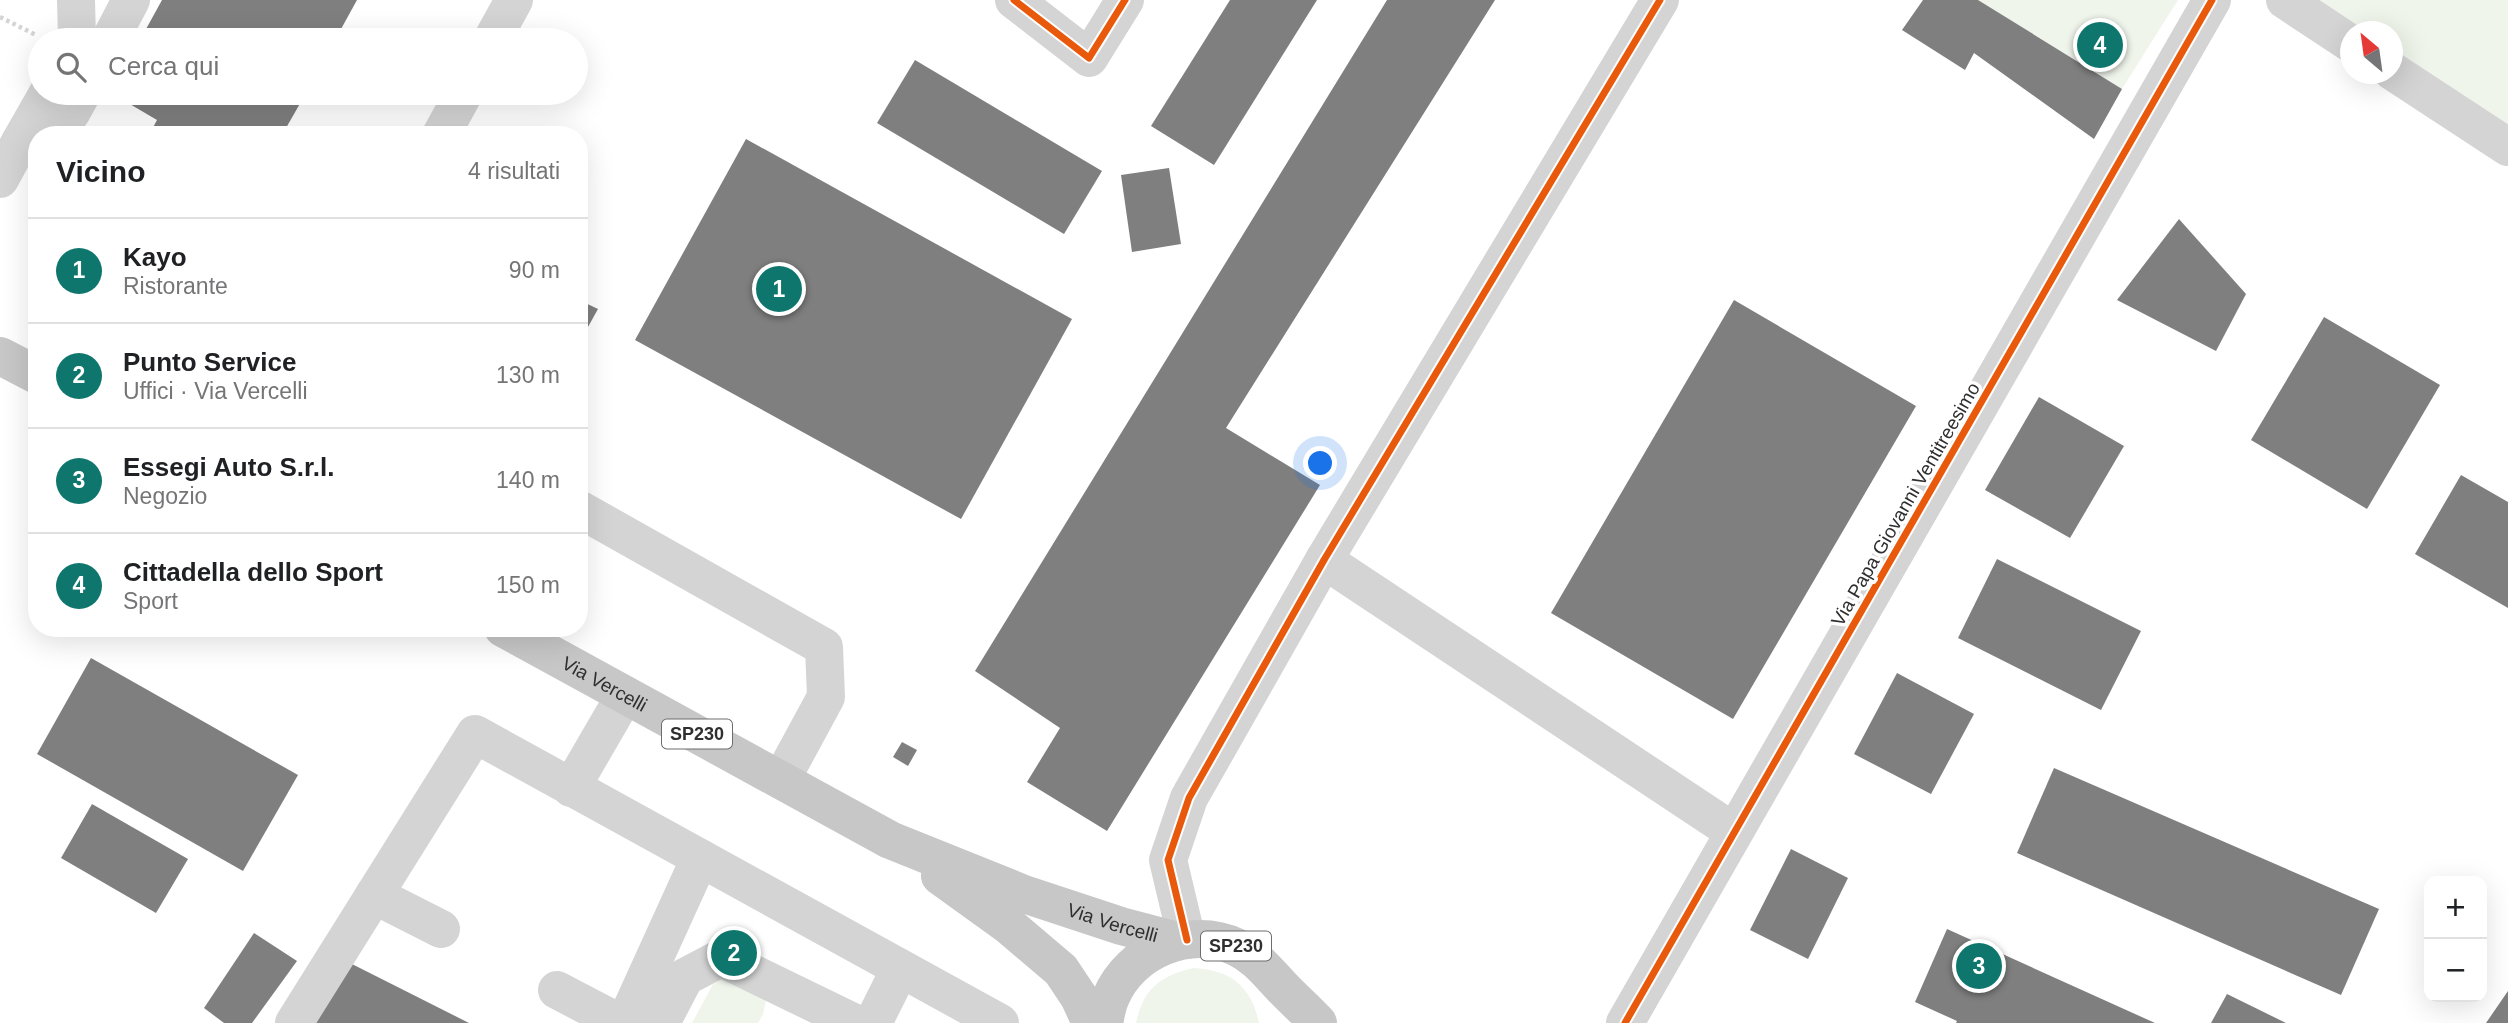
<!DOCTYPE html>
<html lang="it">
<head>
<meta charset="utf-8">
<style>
	body { margin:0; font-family:Arial,sans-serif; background:#f6f6f6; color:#202124 }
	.controls { position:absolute; right:21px; bottom:21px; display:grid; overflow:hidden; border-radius:14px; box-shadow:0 7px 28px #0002 }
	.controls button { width:63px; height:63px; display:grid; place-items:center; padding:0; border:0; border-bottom:2px solid #e0e0e0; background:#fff; color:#202124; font:35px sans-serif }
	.compass { position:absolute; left:2340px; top:21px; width:63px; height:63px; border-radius:50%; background:#fff; box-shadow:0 7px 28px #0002; rotate:331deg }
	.you { position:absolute; left:1321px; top:464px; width:24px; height:24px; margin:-18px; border:5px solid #fff; border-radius:50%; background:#1a73e8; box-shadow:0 0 0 10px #1a73e833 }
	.badge { display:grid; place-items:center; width:46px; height:46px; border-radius:50%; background:#0f766e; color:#fff; font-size:23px; font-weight:700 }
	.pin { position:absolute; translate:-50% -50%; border:4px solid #fff; box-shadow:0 2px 7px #0006 }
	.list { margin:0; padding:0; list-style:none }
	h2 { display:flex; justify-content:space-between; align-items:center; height:91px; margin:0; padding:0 28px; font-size:30px }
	h2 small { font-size:23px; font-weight:400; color:#757577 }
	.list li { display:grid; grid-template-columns:46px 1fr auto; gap:21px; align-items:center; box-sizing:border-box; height:105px; padding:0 28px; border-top:2px solid #e0e0e0 }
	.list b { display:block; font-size:26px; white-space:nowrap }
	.list p { margin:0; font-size:23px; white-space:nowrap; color:#757577 }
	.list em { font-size:23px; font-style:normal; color:#757577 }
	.icon { flex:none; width:38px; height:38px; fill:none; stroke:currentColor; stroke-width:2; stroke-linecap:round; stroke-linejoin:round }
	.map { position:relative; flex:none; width:2508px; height:1023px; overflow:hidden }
	.search { position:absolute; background:#fff; box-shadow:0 7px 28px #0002; left:28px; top:28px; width:560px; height:77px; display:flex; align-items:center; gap:18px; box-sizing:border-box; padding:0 24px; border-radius:38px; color:#757577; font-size:26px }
	.panel { position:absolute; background:#fff; box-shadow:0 7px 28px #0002; left:28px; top:126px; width:560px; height:511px; border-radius:28px }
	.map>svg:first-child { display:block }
</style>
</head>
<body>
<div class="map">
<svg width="2508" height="1023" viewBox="0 0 2508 1023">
	<rect width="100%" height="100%" fill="#fff"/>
	<g fill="#f0f5ec">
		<polygon points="1978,0 2178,0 2122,89"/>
		<polygon points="2306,0 2508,0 2508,138 2393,59 2392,32 2353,31"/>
		<path d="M1193 968C1231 970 1251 986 1259 1023H1136C1143 989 1160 976 1193 968Z"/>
		<polygon points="725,977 767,996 763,1014 758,1023 692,1023 713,984"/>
	</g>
	<g fill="#7f7f7f">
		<polygon points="162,0 357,0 335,40 140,40"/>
		<polygon points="1230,0 1317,0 1214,165 1151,126"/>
		<polygon points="1387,0 1495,0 1226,428 1320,485 1107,831 1027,782 1060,728 975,671"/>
		<polygon points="1923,0 1978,0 2122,89 2094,139 1974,53 1965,70 1902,30"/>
		<polygon points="915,60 1102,171 1064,234 877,123"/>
		<polygon points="111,93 306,93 282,135 149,135 157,120"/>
		<polygon points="746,139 1072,319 961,519 635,340"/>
		<polygon points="1169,168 1181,244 1132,252 1121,175"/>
		<polygon points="2179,219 2246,294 2216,351 2117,300"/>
		<polygon points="579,300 598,309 579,343"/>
		<polygon points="1734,300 1916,406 1733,719 1551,613"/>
		<polygon points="2324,317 2440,385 2367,509 2251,440"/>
		<polygon points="2039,397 2124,446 2070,538 1985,490"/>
		<polygon points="2461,475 2508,502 2508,608 2415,554"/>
		<polygon points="1997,559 2141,631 2101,710 1958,638"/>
		<polygon points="91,658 298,775 243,871 37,754"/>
		<polygon points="1897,673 1974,714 1931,794 1854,754"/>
		<polygon points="902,742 917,750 908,766 893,757"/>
		<polygon points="2054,768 2379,909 2341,995 2017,853"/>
		<polygon points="92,804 188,859 156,913 61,858"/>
		<polygon points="1791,849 1848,878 1808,959 1750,930"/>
		<polygon points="1947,929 2155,1023 1956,1023 1957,1021 1915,1002"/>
		<polygon points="254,933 297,961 252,1023 224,1023 204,1008"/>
		<polygon points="342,959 469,1023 310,1023"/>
		<polygon points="2508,991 2508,1023 2486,1023"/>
		<polygon points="2227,994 2286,1023 2211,1023"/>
	</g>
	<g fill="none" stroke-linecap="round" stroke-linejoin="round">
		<polyline stroke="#d4d4d4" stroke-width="4.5" stroke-dasharray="3.5 3.5" stroke-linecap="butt" points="0,17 36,35"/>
		<g stroke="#d4d4d4" stroke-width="38">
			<polyline points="76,0 77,40"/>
			<polyline points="1014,0 1089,58 1125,0"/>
			<polyline points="2285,0 2350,43"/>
			<polyline points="110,40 131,0"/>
			<polyline points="492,40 514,0"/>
			<polyline points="2392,71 2508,147"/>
			<polyline points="441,135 464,93"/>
			<polyline points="20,142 48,93"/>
			<polyline points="0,179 20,142 71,113 82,93"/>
			<polyline points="579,509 824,647 826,697 781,780"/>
			<polyline points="1324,560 1734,832"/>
			<polyline points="571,788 625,695"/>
			<polyline points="374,895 441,929"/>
			<polyline points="1187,940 1168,860 1189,798 1324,560 1660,0"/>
			<polyline points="557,990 620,1023"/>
			<polyline points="294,1023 475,734 1000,1023"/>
			<polyline points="625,1023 700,858"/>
			<polyline points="661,1023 685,977 721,958 855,1023"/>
			<polyline points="873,1023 900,969"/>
			<polyline points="1625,1023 2212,0"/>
		</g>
		<g stroke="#c7c7c7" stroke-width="38">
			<polyline points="0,356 37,375"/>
			<path id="s1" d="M503 628 890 840 1024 894 1121 926 1178 941"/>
			<polyline points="940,876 1008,925 1061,970 1079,997 1091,1023"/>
			<path d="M1104 1023C1106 1015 1107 1005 1111 997 1130 951 1190 925 1236 947 1255 956 1266 970 1280 985 1292 998 1306 1010 1318 1023"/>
		</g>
		<g stroke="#fff" stroke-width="11">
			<g id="cycleway">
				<polyline points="1014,0 1089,58 1125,0"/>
				<polyline points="1187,940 1168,860 1189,798 1324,560 1660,0"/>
				<polyline points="1625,1023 2212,0"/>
			</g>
		</g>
		<use href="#cycleway" stroke="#e8590c" stroke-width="7"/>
	</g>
	<g text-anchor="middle" stroke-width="7" stroke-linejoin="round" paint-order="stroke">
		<g fill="#fff" stroke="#6d6d6d" stroke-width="2">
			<rect x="662" y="719.5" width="70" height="29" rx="5"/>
			<rect x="1201" y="931.5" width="70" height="29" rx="5"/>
		</g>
		<g font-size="18" font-weight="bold" fill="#2f2f2f">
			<text x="697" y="740">SP230</text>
			<text x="1236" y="952">SP230</text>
		</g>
		<g font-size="19" fill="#2f2f2f" stroke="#fff">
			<text transform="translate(1905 504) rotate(-60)" y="7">Via Papa Giovanni Ventitreesimo</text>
			<text dy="7" stroke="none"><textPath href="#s1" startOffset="116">Via Vercelli</textPath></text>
			<text dy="7" stroke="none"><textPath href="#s1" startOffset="679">Via Vercelli</textPath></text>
		</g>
	</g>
</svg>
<div class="controls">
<button>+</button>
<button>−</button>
</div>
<svg class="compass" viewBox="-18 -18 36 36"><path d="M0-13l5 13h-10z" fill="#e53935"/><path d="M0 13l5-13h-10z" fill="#757577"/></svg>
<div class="you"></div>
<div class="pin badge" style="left:779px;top:289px">1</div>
<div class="pin badge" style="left:734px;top:953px">2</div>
<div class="pin badge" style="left:1979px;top:966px">3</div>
<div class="pin badge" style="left:2100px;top:45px">4</div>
<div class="search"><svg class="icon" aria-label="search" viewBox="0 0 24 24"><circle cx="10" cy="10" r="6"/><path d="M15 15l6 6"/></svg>Cerca qui</div>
<section class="panel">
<h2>Vicino<small>4 risultati</small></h2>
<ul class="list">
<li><span class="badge">1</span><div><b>Kayo</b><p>Ristorante</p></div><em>90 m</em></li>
<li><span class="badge">2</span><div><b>Punto Service</b><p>Uffici · Via Vercelli</p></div><em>130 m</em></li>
<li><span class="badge">3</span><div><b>Essegi Auto S.r.l.</b><p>Negozio</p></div><em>140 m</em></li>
<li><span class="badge">4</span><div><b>Cittadella dello Sport</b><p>Sport</p></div><em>150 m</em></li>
</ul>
</section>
</div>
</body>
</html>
